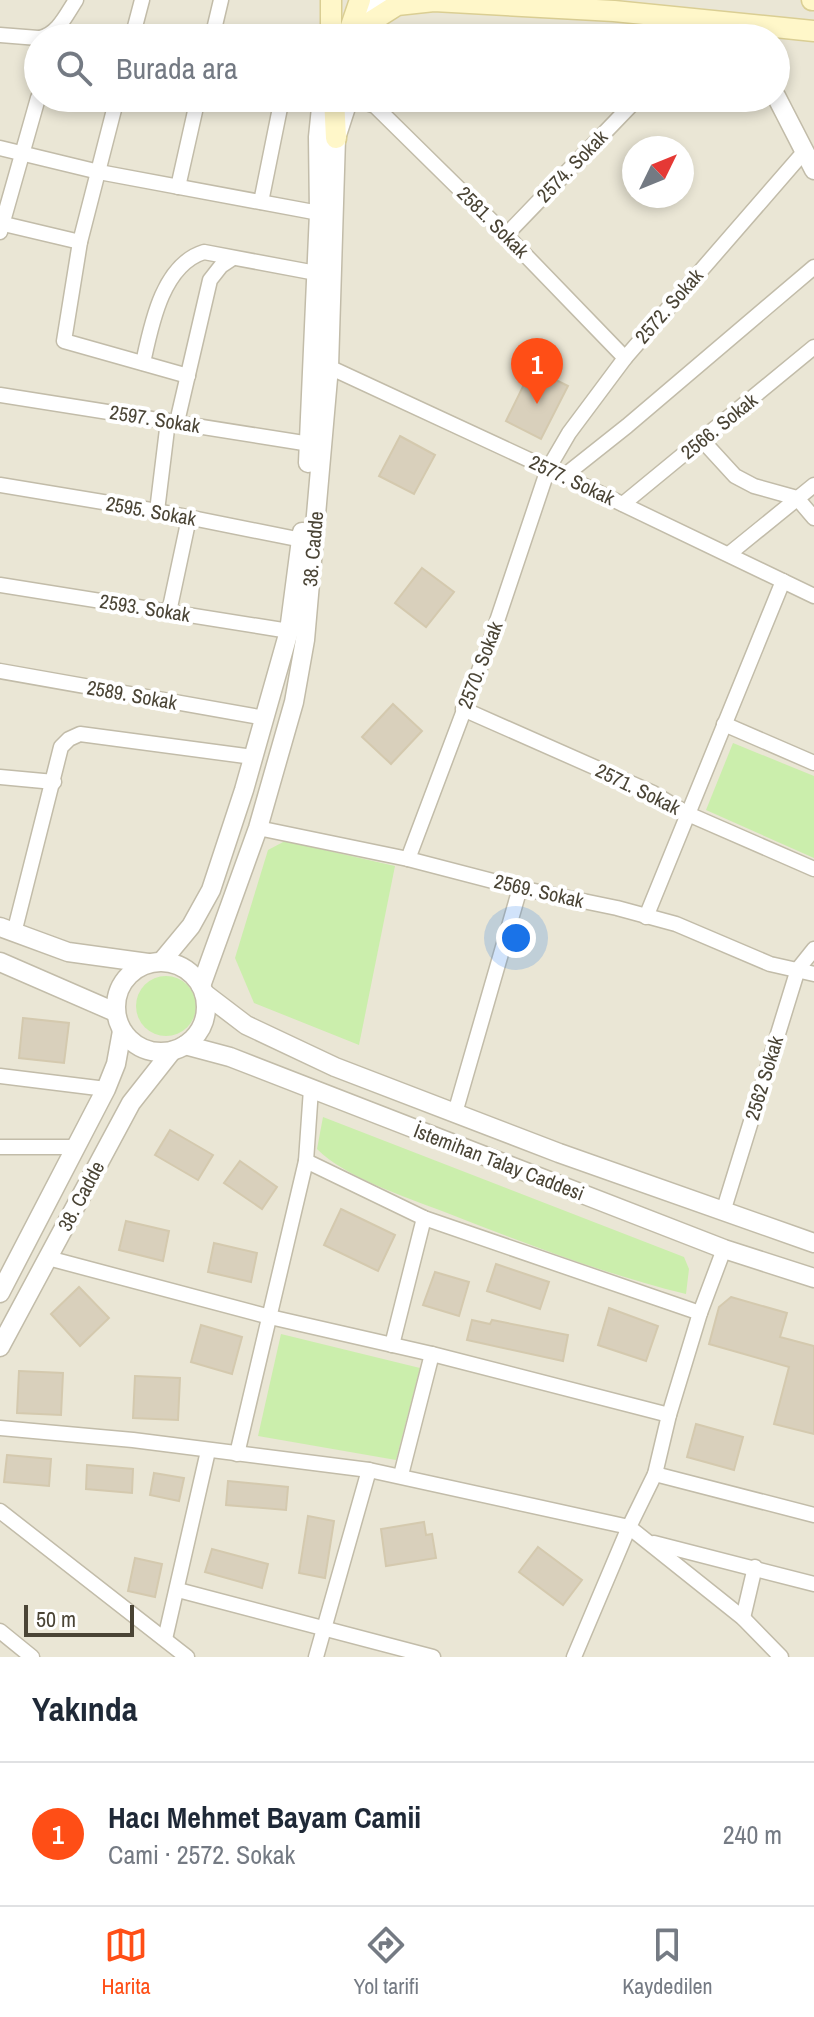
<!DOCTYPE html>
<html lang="tr">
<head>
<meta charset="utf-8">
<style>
	body { margin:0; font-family:"Archivo Narrow",sans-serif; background:#f6f6f7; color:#1f2937 }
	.compass { position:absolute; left:622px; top:136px; width:72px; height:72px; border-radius:50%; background:#fff; box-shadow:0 4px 12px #0003; rotate:47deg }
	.scale { position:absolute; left:24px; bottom:20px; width:110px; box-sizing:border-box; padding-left:8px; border:4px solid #4a4435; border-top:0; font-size:22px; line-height:28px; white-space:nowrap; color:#4a4435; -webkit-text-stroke:6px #fff; paint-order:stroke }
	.you { position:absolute; left:516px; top:938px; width:28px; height:28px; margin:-20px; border:6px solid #fff; border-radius:50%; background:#1a73e8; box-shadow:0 0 0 12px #1a73e833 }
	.badge { display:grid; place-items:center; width:52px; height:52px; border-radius:50%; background:#ff4e16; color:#fff; font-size:26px; font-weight:700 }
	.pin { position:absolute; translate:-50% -66px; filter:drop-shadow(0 2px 4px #0008) }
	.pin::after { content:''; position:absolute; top:42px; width:28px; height:24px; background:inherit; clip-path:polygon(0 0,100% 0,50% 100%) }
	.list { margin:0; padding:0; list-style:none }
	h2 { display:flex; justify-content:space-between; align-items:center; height:104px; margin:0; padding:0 32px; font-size:34px }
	h2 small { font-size:26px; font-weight:400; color:#747a83 }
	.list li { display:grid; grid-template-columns:52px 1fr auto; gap:24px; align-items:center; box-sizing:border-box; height:144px; padding:0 32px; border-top:2px solid #e0e1e3 }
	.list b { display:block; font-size:30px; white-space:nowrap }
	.list p { margin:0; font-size:26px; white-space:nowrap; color:#747a83 }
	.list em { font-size:26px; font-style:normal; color:#747a83 }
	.icon { flex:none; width:44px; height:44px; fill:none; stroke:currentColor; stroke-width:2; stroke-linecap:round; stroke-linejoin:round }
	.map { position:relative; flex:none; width:814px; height:1657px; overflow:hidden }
	.search { position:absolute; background:#fff; box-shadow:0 4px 12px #0003; left:24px; right:24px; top:24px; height:88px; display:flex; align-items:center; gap:20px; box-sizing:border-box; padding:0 28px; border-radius:44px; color:#747a83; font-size:30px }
	.sheet { height:248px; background:#fff }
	nav { display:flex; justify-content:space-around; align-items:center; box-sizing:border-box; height:112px; border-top:2px solid #e0e1e3; background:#fff; font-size:22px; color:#747a83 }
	nav a { display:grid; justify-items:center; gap:4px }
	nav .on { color:#ff4e16 }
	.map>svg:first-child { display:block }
</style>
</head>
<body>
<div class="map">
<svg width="814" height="1657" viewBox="0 0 814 1657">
	<rect width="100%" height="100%" fill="#f6f3e8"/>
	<path fill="#eae6d5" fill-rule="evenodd" d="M0 0H814V1657H0ZM38 38H776V98H38ZM634 148H682V196H634Z"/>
	<g fill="#cbeeac">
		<polygon points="733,743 814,776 814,858 706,810"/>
		<polygon points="285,841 395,866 359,1045 254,1003 235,958 268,850"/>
		<circle cx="166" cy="1006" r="30"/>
		<path d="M323 1117 684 1257 689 1269 686 1294C603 1274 522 1242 442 1211 405 1197 345 1177 317 1149Z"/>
		<polygon points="281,1334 420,1368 396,1460 258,1436"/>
	</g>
	<g fill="#d9d0bc" stroke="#d4c9ae" stroke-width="2">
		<polygon points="532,368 568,386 541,439 506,421"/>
		<polygon points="400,436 435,455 414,494 379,476"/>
		<polygon points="422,568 454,592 426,627 395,603"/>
		<polygon points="393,704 422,731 391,764 362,737"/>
		<polygon points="23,1018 69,1023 64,1063 19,1058"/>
		<polygon points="170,1130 213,1155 198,1180 155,1155"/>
		<polygon points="240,1161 277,1187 262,1209 224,1183"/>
		<polygon points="341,1209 395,1235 378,1271 324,1245"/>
		<polygon points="126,1221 169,1231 163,1261 119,1250"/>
		<polygon points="214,1243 257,1253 251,1282 208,1272"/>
		<polygon points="496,1264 549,1282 540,1309 487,1291"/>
		<polygon points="435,1272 469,1282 459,1316 423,1305"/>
		<polygon points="79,1287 109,1318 80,1346 51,1314"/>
		<polygon points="731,1297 787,1313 780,1337 814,1346 814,1434 774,1424 789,1367 709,1344 719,1307"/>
		<polygon points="609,1308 658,1326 646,1361 598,1345"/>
		<polygon points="472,1320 490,1324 492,1320 568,1335 563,1361 467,1340"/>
		<polygon points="201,1325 242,1337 232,1374 191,1362"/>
		<polygon points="19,1371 63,1373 61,1415 17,1413"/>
		<polygon points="135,1376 180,1378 178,1420 133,1418"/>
		<polygon points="696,1424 743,1437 734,1470 687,1457"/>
		<polygon points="7,1455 51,1459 49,1486 4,1482"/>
		<polygon points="87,1465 133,1469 132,1493 86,1489"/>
		<polygon points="154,1473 184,1478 179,1501 150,1495"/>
		<polygon points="228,1481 288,1487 286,1510 226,1505"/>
		<polygon points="308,1516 334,1521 325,1578 299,1573"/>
		<polygon points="424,1522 426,1535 432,1534 436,1558 386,1566 381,1529"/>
		<polygon points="538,1547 582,1580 563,1605 519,1572"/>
		<polygon points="212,1549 268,1564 262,1588 205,1572"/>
		<polygon points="135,1558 162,1564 155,1597 128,1591"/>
	</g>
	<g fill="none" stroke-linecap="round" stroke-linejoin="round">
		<g stroke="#c2bca9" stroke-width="17">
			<g id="minor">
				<polyline points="0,35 38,38"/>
				<path d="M40 38C58 34 66 15 76 0"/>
				<polyline points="132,38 142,0"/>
				<polyline points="212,38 221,0"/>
				<polyline points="696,38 713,20"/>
				<polyline points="117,98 80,242 64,341 188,376"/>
				<polyline points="352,98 375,106 506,235 625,358"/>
				<polyline points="0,148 99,172 319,213"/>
				<polyline points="178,187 198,98"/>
				<polyline points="261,202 282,98"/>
				<polyline points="0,223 80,242"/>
				<polyline points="0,232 38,98"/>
				<polyline points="506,235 638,98"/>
				<path d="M143 363C151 326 162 265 204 252L316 273"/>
				<polyline points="329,367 564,476 814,596"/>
				<polyline points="0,395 310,444"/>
				<polyline points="177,422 210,280 221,266 233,258"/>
				<polyline points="702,440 735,476 754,486 797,498 814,518"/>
				<polyline points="564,476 627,426 814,267"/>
				<polyline points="0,485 157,511 302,540"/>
				<polyline points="623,504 814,347"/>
				<polyline points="157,511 168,421"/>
				<polyline points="729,554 814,485"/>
				<polyline points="0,585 289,631"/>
				<polyline points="169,612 189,518"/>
				<polyline points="0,671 265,718"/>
				<polyline points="463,709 653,793 688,814 814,869"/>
				<polyline points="724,724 814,763"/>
				<polyline points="0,777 54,782"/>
				<polyline points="258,828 408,859 520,888 617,908 676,924 770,964 814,974"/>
				<polyline points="408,859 492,636 548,469 569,433 625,358 803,153"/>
				<polyline points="646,917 783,581"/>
				<polyline points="14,933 61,747 69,739 80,734 253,757"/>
				<polyline points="0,1076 106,1089"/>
				<polyline points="455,1113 520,888"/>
				<polyline points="0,1147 77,1147"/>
				<polyline points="306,1161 424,1218 700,1313"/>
				<polyline points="723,1212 798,969 814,949"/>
				<polyline points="724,1249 700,1313 669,1415 655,1474 629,1527 743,1618 781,1657"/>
				<polyline points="48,1258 270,1317 432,1354 669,1415"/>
				<polyline points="392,1345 424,1218"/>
				<polyline points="0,1428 133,1440 369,1470 629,1527 574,1657"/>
				<polyline points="237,1454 306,1161 311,1089"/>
				<polyline points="655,1474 814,1515"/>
				<polyline points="401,1475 432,1354"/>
				<polyline points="0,1511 187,1657"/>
				<polyline points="654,1543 814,1584"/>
				<polyline points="178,1590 433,1657"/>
				<polyline points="743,1618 755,1567"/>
				<polyline points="0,1631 32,1657"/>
				<polyline points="165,1639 208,1451"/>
				<polyline points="316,1657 369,1470"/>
			</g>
		</g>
		<g stroke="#c2bca9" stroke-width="21">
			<g id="tertiary">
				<polyline points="362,38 377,0"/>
				<polyline points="776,96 814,170"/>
				<polyline points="308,463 319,213 318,137 322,98"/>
				<polyline points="0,927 68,952 148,963"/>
				<polyline points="162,961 191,926 211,890 244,790 289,631 302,532"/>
				<circle cx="161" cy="1007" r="45"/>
				<polyline points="0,962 115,1012"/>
				<polyline points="201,986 258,828 294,702 305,640 329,367 336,138 349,98"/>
				<polyline points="204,993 246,1025 335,1067 559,1153 814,1243"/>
				<polyline points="185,1045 230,1057 724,1249 814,1278"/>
				<polyline points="0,1293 106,1089 116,1064 122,1031"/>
				<polyline points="0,1347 131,1103 172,1051"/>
			</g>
		</g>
		<g stroke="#dace93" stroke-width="23">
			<g id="secondary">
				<polyline points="812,0 814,0"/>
				<polyline points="364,26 397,5 434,1 614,11 814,31"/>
				<polyline points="331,30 331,0"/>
				<polyline points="347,38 360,0"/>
				<polyline points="334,98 336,138"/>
			</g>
		</g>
		<use href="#minor" stroke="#fff" stroke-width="14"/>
		<use href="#tertiary" stroke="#fff" stroke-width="18"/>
		<use href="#secondary" stroke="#fff7c9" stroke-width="20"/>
	</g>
	<g text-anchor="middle" stroke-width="8" stroke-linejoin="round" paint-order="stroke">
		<g font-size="20" fill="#4a4435" stroke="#fff">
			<text transform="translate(572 166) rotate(-46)" y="7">2574. Sokak</text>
			<text transform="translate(493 222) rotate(45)" y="7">2581. Sokak</text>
			<text transform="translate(669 306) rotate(-49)" y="7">2572. Sokak</text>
			<text transform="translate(155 419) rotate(9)" y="7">2597. Sokak</text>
			<text transform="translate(719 426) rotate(-39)" y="7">2566. Sokak</text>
			<text transform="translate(572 480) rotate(25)" y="7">2577. Sokak</text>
			<text transform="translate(151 511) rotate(10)" y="7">2595. Sokak</text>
			<text transform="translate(313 549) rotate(-85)" y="7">38. Cadde</text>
			<text transform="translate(145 608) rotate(9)" y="7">2593. Sokak</text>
			<text transform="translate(480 665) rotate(-69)" y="7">2570. Sokak</text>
			<text transform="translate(132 695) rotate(10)" y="7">2589. Sokak</text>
			<text transform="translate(638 789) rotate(26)" y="7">2571. Sokak</text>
			<text transform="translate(539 891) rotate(13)" y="7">2569. Sokak</text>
			<text transform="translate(764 1078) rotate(-73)" y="7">2562 Sokak</text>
			<text transform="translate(499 1162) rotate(21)" y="7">İstemihan Talay Caddesi</text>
			<text transform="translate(81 1196) rotate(-62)" y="7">38. Cadde</text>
		</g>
	</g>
</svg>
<svg class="compass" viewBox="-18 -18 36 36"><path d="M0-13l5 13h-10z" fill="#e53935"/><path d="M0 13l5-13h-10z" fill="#747a83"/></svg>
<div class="scale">50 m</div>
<div class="you"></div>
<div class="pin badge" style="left:537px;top:404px">1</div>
<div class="search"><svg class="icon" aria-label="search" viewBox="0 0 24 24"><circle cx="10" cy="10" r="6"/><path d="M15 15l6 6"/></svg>Burada ara</div>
</div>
<section class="sheet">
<h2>Yakında<small></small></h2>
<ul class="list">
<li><span class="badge">1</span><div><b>Hacı Mehmet Bayam Camii</b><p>Cami · 2572. Sokak</p></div><em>240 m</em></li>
</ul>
</section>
<nav>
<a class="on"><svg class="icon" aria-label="map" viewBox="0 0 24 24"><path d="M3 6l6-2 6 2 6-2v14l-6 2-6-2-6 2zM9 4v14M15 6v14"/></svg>Harita</a>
<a><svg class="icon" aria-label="directions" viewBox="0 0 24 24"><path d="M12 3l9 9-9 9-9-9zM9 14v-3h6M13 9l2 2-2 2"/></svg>Yol tarifi</a>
<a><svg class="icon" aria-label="saved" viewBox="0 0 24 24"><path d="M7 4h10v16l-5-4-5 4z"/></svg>Kaydedilen</a>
</nav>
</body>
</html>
